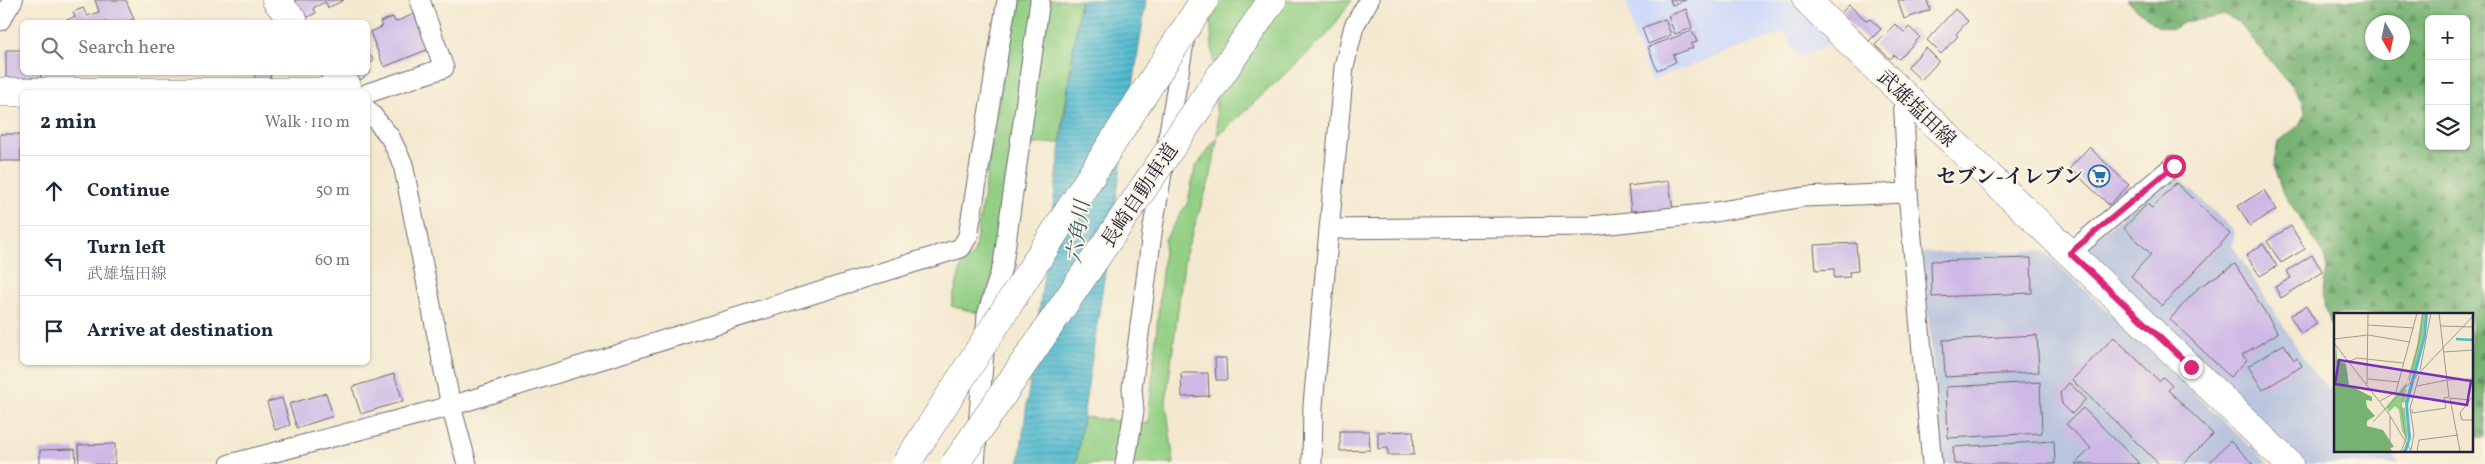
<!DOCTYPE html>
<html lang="en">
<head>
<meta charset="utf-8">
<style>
	body { margin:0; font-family:Vollkorn,"Noto Serif JP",serif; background:#f6f6f7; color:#1f2937 }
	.controls { position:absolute; right:15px; top:15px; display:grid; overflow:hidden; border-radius:8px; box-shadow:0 1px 4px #0004 }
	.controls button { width:45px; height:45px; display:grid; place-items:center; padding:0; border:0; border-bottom:1px solid #e0e1e3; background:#fff; color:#1f2937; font:25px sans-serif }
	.compass { position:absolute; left:2365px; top:15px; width:45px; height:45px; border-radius:50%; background:#fff; box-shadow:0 1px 4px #0004; rotate:171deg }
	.stop { position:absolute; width:15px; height:15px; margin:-11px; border:4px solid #db2777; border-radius:50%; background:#fff }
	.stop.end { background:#db2777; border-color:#fff; box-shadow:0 1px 5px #0008 }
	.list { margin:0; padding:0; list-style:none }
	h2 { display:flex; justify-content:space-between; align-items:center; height:65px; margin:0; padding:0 20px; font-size:21px }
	h2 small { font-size:16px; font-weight:400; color:#747a83 }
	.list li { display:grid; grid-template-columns:32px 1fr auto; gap:15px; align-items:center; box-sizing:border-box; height:70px; padding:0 20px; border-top:1px solid #e0e1e3 }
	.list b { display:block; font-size:19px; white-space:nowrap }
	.list p { margin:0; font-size:16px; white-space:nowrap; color:#747a83 }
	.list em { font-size:16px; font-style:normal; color:#747a83 }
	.icon { flex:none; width:28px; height:28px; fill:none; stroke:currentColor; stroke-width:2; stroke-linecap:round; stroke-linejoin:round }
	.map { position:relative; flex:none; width:2485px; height:464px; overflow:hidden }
	.search { position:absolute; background:#fff; box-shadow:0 1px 4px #0004; left:20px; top:20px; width:350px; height:55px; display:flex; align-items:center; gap:12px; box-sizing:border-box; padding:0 18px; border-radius:8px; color:#747a83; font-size:19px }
	.panel { position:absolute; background:#fff; box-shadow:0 1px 4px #0004; left:20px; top:90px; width:350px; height:275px; border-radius:8px }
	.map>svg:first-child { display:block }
</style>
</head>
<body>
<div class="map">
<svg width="2485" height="464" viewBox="0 0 2485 464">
	<defs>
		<pattern id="forest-firs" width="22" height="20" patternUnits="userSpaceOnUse" patternTransform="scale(1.25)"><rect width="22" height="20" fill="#76b272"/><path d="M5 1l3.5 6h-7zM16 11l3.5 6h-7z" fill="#60905f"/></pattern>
		<pattern id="water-rules" width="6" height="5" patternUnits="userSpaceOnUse" patternTransform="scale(1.25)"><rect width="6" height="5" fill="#52bad0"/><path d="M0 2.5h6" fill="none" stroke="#4497aa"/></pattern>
	</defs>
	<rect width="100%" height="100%" fill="#fcf5e5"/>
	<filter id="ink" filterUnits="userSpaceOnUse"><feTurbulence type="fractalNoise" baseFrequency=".02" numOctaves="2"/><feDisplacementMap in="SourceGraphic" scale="10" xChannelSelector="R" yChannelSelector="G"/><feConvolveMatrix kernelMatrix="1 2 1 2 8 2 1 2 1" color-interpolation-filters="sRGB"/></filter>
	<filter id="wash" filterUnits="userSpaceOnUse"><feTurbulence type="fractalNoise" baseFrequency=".0096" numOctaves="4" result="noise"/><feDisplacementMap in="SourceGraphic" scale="20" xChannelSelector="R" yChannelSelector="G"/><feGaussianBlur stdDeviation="1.12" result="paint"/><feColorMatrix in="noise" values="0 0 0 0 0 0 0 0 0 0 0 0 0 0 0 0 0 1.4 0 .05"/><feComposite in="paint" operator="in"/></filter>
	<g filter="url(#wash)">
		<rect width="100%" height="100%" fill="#f4e9d0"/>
		<polygon fill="#d0daf9" points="1627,0 1789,0 1832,43 1797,57 1785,32 1651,80 1634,36"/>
		<g fill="#bac4de">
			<polygon points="2174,173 2235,232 2232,245 2311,370 2335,395 2335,450 2389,450 2400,464 2305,464 2081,250"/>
			<polygon points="2044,251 2269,464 1943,464 1922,253"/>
		</g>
		<g fill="#93cf84" stroke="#5a7860">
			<polygon points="1015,0 1080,0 1060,143 1012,145 997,262 979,313 951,306 962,263 974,254"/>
			<polygon points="1209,0 1352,0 1328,34 1218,136 1211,175 1185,256 1166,402 1174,464 1076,464 1083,417 1148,424 1165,239 1188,202 1195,168 1218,136"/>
		</g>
		<path fill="url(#forest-firs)" stroke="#4c6a56" fill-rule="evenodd" d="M2126 0H2485V437L2471 438V314H2335V338L2322 295 2327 269 2323 253 2282 191 2273 166 2278 142 2299 125 2305 113 2303 100 2238 22 2226 15 2183 23 2172 29 2157 26ZM2429 19H2466V146H2429ZM2372 22H2402V52H2372Z"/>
		<polygon fill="url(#water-rules)" stroke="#3a6e86" points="1080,0 1146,0 1076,464 1019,464"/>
		<g id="blocks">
			<g fill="#cdb8e6">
				<polygon points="95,0 126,0 134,19 124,22 65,22 64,21 75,17 73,12 83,8 87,16 99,12"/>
				<polygon points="295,0 344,0 328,8 325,2 313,8 316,13 304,19"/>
				<polygon points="1670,0 1686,0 1672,5"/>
				<polygon points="1898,0 1927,0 1930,10 1904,19"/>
				<polygon points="1849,5 1867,21 1870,19 1881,29 1869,41 1840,14"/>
				<polygon points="1686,9 1692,28 1675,34 1668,16"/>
				<polygon points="1955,9 1968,21 1956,34 1958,36 1941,54 1927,40"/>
				<polygon points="414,14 429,49 384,67 370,32 382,27 380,22 393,17 395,22"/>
				<polygon points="1665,19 1671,35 1648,44 1642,28"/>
				<polygon points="1895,24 1904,32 1909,27 1920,37 1899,59 1894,55 1890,59 1875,45"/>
				<polygon points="1692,31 1697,42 1691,44 1693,48 1673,55 1676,62 1657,70 1648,47"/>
				<polygon points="1926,48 1939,61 1921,80 1907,67"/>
				<polygon points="6,50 22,50 22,72 41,72 41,84 6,85"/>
				<polygon points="368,53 374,60 368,66"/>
				<polygon points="368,68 371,71 361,80 354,72 368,72"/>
				<polygon points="254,72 270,72 271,81 256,83"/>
				<polygon points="0,134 20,134 21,161 0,161"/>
				<polygon points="2089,147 2129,185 2109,205 2070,168"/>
				<polygon points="1669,181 1673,210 1653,212 1653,209 1631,211 1628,186"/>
				<polygon points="2176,183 2230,234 2162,306 2131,276 2151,254 2124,228 2147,204 2152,208"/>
				<polygon points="2264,190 2276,210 2250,226 2238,206"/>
				<polygon points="2291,226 2305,249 2281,263 2267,241"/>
				<polygon points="1856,243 1858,271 1849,272 1850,277 1834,278 1834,269 1816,270 1814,245"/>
				<polygon points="2263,244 2277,266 2260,276 2246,255"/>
				<polygon points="2312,255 2323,272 2281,298 2275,287 2291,278 2287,271"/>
				<polygon points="2031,258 2032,293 1932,297 1931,261"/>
				<polygon points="2235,264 2278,333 2242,355 2247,360 2230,377 2170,319 2199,287"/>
				<polygon points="2306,306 2317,324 2301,334 2290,316"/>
				<polygon points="2037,335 2039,372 1945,377 1943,340"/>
				<polygon points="2114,337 2159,381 2163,377 2172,386 2168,390 2213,434 2183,464 2159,464 2072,380"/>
				<polygon points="2284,344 2294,360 2297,358 2302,366 2263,390 2248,366"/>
				<polygon points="1215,358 1226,358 1227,380 1216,380"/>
				<polygon points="1181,373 1208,373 1209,396 1182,397"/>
				<polygon points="394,374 403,401 361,414 352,387"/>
				<polygon points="2040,382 2042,433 1948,438 1946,387"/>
				<polygon points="2069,383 2086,399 2072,414 2062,404 2060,393"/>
				<polygon points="326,393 333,416 297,428 289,404"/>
				<polygon points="282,398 290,425 275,430 267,402"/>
				<polygon points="2083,408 2140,464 2075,464 2091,448 2066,424"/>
				<polygon points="1340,431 1369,431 1370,450 1340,451"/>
				<polygon points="1413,431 1414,455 1388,455 1388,448 1378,449 1378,432"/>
				<polygon points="2054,441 2055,464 1954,464 1953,447"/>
				<polygon points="2230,441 2254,464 2208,464"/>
				<polygon points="115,444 115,464 79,464 78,445"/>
				<polygon points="75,449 76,464 40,464 40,450"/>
			</g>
		</g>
	</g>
	<g filter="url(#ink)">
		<use href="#blocks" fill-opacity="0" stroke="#6c686f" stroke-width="1"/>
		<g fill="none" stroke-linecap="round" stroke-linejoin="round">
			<g stroke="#6c686f" stroke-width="21">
				<g id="street">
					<polyline points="0,21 13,0"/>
					<polyline points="368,93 444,68 420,0"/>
					<polyline points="1903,95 1908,193 1932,464"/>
					<polyline points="368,110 390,137 403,164 451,406 467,464"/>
					<polyline points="1329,229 1592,226 1703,214 1804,197 1908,193"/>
					<polyline points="2070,253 2174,165"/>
					<polyline points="230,464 451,406 961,248 968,236 1007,0"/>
					<polyline points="975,464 987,315 1003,264 1040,0"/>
					<polyline points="1125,464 1134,411 1132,388 1152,233 1185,37"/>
					<polyline points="1312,464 1313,405 1344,67 1354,26 1369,0"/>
				</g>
			</g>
			<g stroke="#6c686f" stroke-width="29">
				<g id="secondary">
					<polyline points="276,0 294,22"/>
					<path d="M1807 0C1965 157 2130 307 2289 464"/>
					<polyline points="0,92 326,92 347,86 335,72"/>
				</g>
			</g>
			<use href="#street" stroke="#fff" stroke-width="19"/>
			<use href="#secondary" stroke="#fff" stroke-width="28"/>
			<g stroke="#6c686f" stroke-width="29" stroke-linecap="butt">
				<g id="highway-bridge">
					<polyline points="906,464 1204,0"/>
					<polyline points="955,464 1272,0"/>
				</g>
			</g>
			<use href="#highway-bridge" stroke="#fff" stroke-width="28"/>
		</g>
	</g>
	<g fill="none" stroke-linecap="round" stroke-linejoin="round" filter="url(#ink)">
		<polyline stroke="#db2777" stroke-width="6" points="2174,166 2070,253 2191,367"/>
	</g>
	<defs>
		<g id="supermarket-ring" transform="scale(1.125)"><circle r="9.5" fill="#fcf5e5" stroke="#1f6fb2" stroke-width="1.5"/><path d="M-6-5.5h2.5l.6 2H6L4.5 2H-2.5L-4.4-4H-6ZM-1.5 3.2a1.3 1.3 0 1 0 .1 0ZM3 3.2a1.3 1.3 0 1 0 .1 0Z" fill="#1f6fb2"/></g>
	</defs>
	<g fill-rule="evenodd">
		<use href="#supermarket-ring" x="2099" y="176"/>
	</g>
	<g text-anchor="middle" stroke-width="4" stroke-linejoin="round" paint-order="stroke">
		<g font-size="20" fill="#22223b" stroke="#fcf5e5">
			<text transform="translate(1917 108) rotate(44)" y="7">武雄塩田線</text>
			<text transform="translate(1139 195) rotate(-56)" y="7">長崎自動車道</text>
		</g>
		<g font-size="20" font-weight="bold" fill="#22223b" stroke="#fcf5e5" text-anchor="end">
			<text x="2083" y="183">セブン-イレブン</text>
		</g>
		<g font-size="21" font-style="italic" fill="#33576f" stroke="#fcf5e5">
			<text transform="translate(1078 232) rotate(-82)" y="7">六角川</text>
		</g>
	</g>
	<g transform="translate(2334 313)">
		<rect width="139" height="139" fill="#f4e9d0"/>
		<path d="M88 0H91L89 24 79 61 76 60 69 83 72 84 71 89H67V94L71 95 74 129 68 118 65 97 61 93 55 99 52 94 73 69 83 32Z" fill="#93cf84"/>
		<path d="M2 33 3 47 12 51 15 72 38 84V88L32 87 33 94 41 103 33 108V113L49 117 60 134 56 135 58 138H0Z" fill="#76b272"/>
		<path d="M91 0H94L92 23 74 92 77 125 73 138H69L74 127 71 89 89 24Z" fill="#52bad0"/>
		<path fill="none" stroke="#52bad0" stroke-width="2.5" d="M122 26 139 27"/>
		<path fill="none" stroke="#a09994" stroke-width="1" d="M105 0 115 84M34 12 80 15M107 13 139 14M0 26 34 22 76 29M0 30 55 101 77 138M110 39 139 37M16 48 23 45 69 50M86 57 97 0M34 66 65 69M75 68 85 29 89 0M33 71 34 0M83 73 113 67 138 66M139 83 126 100 128 107H139M46 88 62 79 83 0M78 96V100L112 95 110 85 115 84M39 109 139 3M77 137 80 121 76 95 85 63M56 138V103M67 138 72 127 67 92 72 77M83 138 85 127 124 122M126 138 116 85 135 87"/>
		<path fill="#7b2cbf" fill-opacity="0.15" stroke="#7b2cbf" stroke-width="2.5" d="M5 47 137 68 133 92 1 71Z"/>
		<rect width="139" height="139" fill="none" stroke="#22223b" stroke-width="2.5"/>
	</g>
</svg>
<div class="controls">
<button>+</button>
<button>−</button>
<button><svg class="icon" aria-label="layers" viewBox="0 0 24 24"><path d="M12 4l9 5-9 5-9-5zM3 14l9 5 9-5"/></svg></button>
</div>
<svg class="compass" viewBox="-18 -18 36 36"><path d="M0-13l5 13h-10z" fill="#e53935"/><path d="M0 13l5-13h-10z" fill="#747a83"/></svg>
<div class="stop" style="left:2174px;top:166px"></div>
<div class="stop end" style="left:2191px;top:367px"></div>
<div class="search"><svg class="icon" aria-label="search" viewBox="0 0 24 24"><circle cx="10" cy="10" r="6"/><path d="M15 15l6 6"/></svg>Search here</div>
<section class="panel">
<h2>2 min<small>Walk · 110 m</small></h2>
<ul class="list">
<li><svg class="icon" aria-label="ahead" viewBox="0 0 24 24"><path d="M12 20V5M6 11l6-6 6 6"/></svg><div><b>Continue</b></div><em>50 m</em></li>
<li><svg class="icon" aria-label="left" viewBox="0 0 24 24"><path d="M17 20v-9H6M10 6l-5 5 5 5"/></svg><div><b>Turn left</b><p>武雄塩田線</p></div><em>60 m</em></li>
<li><svg class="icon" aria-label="arrive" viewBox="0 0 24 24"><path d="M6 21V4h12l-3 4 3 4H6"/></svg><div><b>Arrive at destination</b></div></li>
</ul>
</section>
</div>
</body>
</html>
